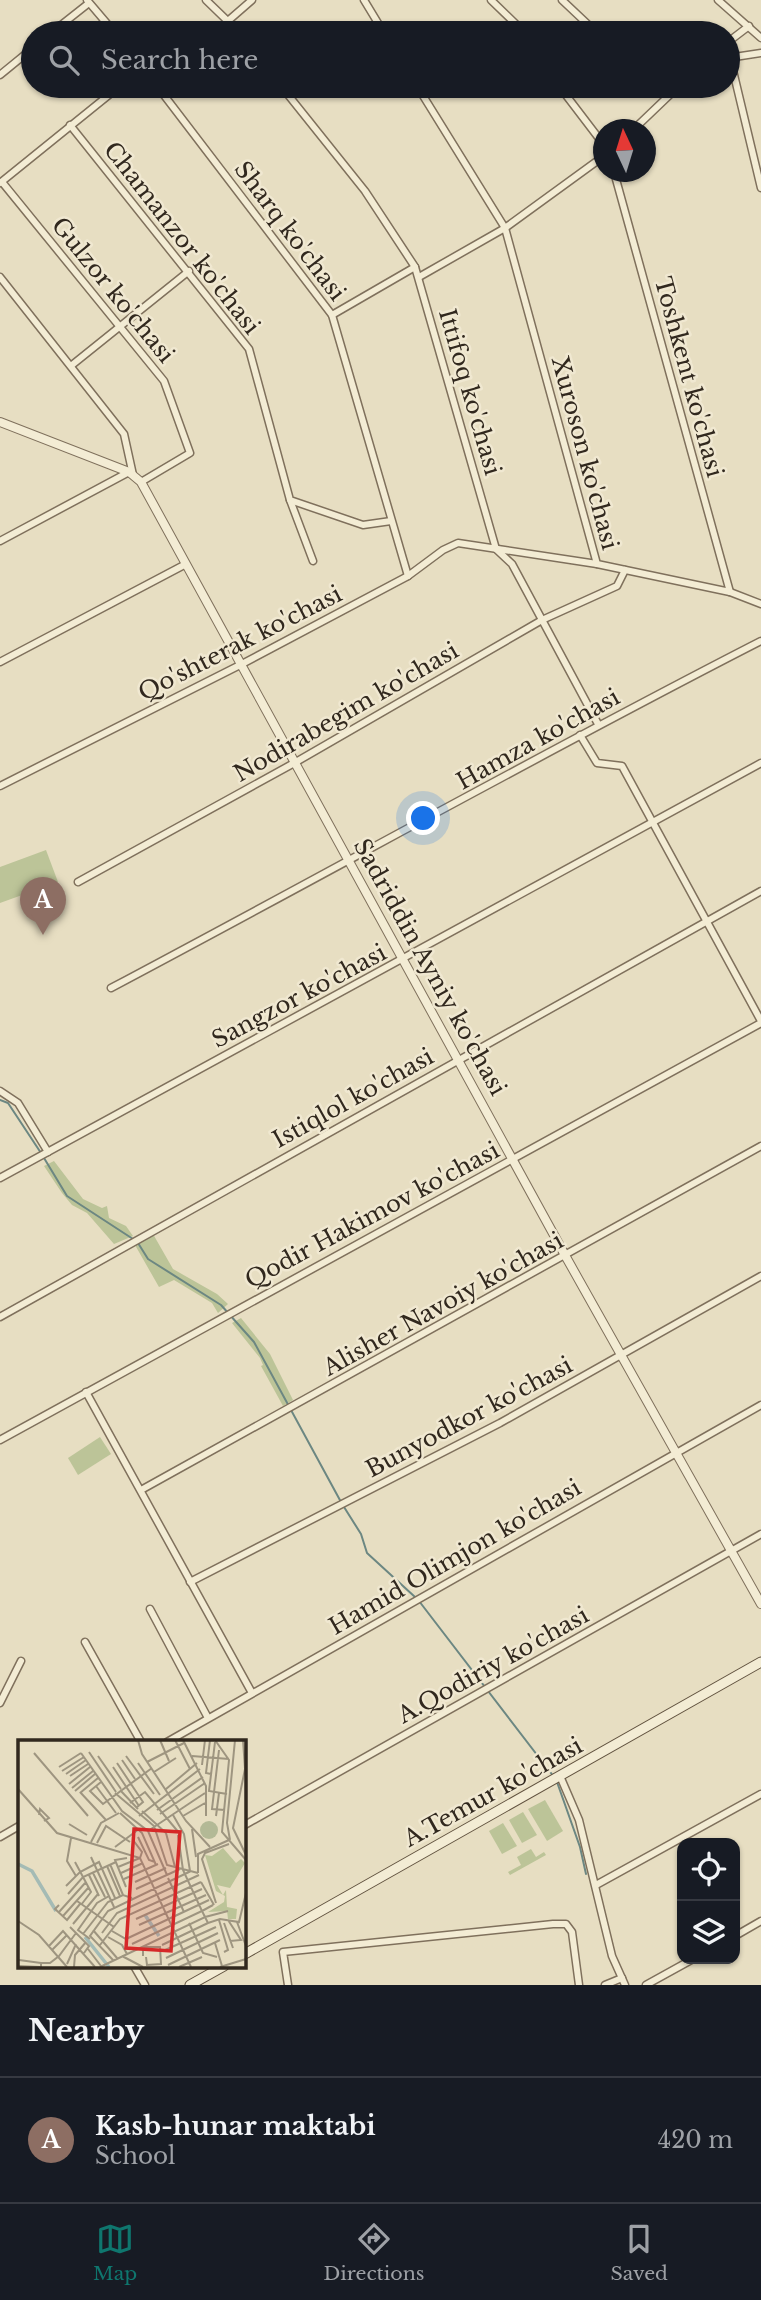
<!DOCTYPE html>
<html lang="en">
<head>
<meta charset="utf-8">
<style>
	body { margin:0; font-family:"Libre Baskerville",serif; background:#242831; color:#f1f3f6 }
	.controls { position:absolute; right:21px; bottom:21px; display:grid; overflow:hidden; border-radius:14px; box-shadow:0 2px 5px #0004 }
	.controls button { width:63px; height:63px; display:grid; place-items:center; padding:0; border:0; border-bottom:2px solid #363941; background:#171b24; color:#f1f3f6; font:35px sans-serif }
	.compass { position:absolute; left:593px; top:119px; width:63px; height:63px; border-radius:50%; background:#171b24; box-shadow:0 2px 5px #0004; rotate:356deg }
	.you { position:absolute; left:424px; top:819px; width:24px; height:24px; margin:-18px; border:5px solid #fff; border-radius:50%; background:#1a73e8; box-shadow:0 0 0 10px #1a73e833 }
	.badge { display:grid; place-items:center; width:46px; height:46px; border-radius:50%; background:#0f766e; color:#fff; font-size:23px; font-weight:700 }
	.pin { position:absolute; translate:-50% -58px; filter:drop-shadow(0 2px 4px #0008) }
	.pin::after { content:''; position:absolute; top:37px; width:24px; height:21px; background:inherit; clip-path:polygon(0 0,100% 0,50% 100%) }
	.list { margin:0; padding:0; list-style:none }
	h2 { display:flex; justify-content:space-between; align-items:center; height:91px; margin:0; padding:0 28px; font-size:30px }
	h2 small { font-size:23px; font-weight:400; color:#9ea1a6 }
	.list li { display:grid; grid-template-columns:46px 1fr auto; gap:21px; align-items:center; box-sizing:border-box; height:126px; padding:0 28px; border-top:2px solid #363941 }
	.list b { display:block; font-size:26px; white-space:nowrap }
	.list p { margin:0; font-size:23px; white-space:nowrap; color:#9ea1a6 }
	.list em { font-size:23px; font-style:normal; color:#9ea1a6 }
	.icon { flex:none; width:38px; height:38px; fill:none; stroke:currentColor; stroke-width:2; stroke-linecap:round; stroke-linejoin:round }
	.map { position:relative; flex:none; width:761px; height:1985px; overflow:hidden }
	.search { position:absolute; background:#171b24; box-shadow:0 2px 5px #0004; left:21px; right:21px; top:21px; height:77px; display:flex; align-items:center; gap:18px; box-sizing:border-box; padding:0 24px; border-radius:38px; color:#9ea1a6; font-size:26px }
	.sheet { height:217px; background:#171b24 }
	nav { display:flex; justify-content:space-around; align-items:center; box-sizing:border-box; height:98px; border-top:2px solid #363941; background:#171b24; font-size:19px; color:#9ea1a6 }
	nav a { display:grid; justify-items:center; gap:4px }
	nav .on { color:#0f766e }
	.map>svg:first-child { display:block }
</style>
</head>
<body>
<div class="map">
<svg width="761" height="1985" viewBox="0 0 761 1985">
	<rect width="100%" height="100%" fill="#e7dec2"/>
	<g fill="#bcc498">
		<polygon points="46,850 58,882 0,903 0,867"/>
		<polygon points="54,1161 83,1199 102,1208 107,1206 109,1218 126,1226 133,1236 114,1244 87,1213 72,1205 62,1193 44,1166"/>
		<polygon points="153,1234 173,1269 217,1294 228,1304 218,1313 212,1303 174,1280 159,1287 135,1245"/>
		<polygon points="241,1318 270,1354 293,1400 283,1406 261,1366 263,1365 260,1358 232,1323"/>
		<polygon points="100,1437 111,1454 78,1475 68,1458"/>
		<polygon points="545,1800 563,1831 547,1841 528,1809"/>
		<polygon points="523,1812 537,1835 522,1843 509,1820"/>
		<polygon points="503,1823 517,1846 502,1854 489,1831"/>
		<polygon points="531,1849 536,1857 544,1852 546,1855 510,1875 508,1872 521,1865 517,1857"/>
	</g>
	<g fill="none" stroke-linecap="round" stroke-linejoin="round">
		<g stroke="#6c8782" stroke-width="2">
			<polyline points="0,1100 8,1103 41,1153"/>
			<polyline points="44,1158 67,1196 133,1239"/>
			<polyline points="138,1243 148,1259 221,1305 254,1342 341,1502"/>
			<polyline points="344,1507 361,1534 367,1553 415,1597"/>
			<polyline points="419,1601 554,1777"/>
			<polyline points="557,1782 580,1847 586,1874"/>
		</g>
		<g stroke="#7f705c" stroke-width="9">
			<g id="minor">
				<polyline points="87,0 115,33"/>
				<polyline points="206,0 240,33"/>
				<polyline points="364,0 384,33"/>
				<polyline points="491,0 525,33"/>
				<polyline points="562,0 597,33"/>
				<polyline points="718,0 761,38"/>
				<polyline points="229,20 252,0"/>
				<polyline points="51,33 89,3"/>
				<polyline points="728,42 749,26"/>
				<polyline points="728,58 761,53"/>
				<polyline points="730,58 761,188"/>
				<polyline points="0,75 33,48"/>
				<polyline points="157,86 332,315 408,576"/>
				<polyline points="281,86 365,191 415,267 496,549 512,564 598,724"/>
				<polyline points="417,86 505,228 597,564 730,592 761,604"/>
				<polyline points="559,86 604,145"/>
				<polyline points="70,125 249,349 290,500 363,525 391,521"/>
				<polyline points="633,130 679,86"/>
				<polyline points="614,172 730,592"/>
				<polyline points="2,182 164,381 190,453 141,482"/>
				<polyline points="0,183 120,86"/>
				<polyline points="0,277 124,434 133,475"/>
				<polyline points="419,277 505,228 604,156"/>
				<polyline points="332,315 415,267"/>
				<polyline points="72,365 189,271"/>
				<polyline points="290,500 313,561"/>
				<polyline points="0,541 129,472"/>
				<polyline points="0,662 186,564"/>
				<polyline points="580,735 597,763 622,766 761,1021"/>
				<polyline points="0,786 242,664 408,576 443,550 458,543 597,564"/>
				<polyline points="78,882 296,762 542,620 617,586 625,570"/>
				<path d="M111 988C328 873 542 753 761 641"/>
				<polyline points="0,1091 18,1103 48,1152"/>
				<polyline points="0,1178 761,763"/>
				<polyline points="0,1317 761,891"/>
				<polyline points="86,1392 252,1693"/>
				<polyline points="0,1440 761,1023"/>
				<polyline points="141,1490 761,1146"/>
				<polyline points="190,1582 500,1423 761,1276"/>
				<polyline points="150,1609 208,1718"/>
				<polyline points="85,1642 141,1742"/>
				<polyline points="0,1703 21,1661"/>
				<polyline points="167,1742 761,1405"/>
				<polyline points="560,1776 579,1820 612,1956 625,1985"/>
				<polyline points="243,1826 761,1534"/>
				<polyline points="0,1837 19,1826"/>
				<polyline points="596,1885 761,1794"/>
				<polyline points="735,1936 761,1921"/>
				<polyline points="134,1966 145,1985"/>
				<polyline points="288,1985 283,1952 553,1924 566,1924 572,1932 579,1985"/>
				<polyline points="605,1985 622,1978"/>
				<polyline points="646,1985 693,1959"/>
			</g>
		</g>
		<g stroke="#7f705c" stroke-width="10">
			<polyline id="tertiary" points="0,422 129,472 141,482 566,1257 761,1604"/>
		</g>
		<g stroke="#61523f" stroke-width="11">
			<g id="secondary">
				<polyline points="243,1955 761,1662"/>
				<polyline points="190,1985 224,1966"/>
			</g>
		</g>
		<use href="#minor" stroke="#f3ecd4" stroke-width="6"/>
		<use href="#tertiary" stroke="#f3ecd4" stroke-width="8"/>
		<use href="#secondary" stroke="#f3ecd4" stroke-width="9"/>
	</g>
	<g text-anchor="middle" stroke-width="5" stroke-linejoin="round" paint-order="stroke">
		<g font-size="23" fill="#31281e" stroke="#f0e8d1">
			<text transform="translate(290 231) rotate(53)" y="8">Sharq ko'chasi</text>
			<text transform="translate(182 238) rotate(52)" y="8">Chamanzor ko'chasi</text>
			<text transform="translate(113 290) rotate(51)" y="8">Gulzor ko'chasi</text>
			<text transform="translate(689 377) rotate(75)" y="8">Toshkent ko'chasi</text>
			<text transform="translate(470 392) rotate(74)" y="8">Ittifoq ko'chasi</text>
			<text transform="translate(585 453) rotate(75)" y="8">Xuroson ko'chasi</text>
			<text transform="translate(240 643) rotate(-27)" y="8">Qo'shterak ko'chasi</text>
			<text transform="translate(346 712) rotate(-30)" y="8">Nodirabegim ko'chasi</text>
			<text transform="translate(538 739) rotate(-29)" y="8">Hamza ko'chasi</text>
			<text transform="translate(430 967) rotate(61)" y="8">Sadriddin Ayniy ko'chasi</text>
			<text transform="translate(299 996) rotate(-28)" y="8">Sangzor ko'chasi</text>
			<text transform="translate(353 1098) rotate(-29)" y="8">Istiqlol ko'chasi</text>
			<text transform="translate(372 1215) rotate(-28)" y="8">Qodir Hakimov ko'chasi</text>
			<text transform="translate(443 1304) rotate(-29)" y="8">Alisher Navoiy ko'chasi</text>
			<text transform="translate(469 1417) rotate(-28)" y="8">Bunyodkor ko'chasi</text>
			<text transform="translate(455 1557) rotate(-30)" y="8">Hamid Olimjon ko'chasi</text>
			<text transform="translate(493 1665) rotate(-29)" y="8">A.Qodiriy ko'chasi</text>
			<text transform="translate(493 1792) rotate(-29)" y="8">A.Temur ko'chasi</text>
		</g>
	</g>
	<g transform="translate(18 1740)">
		<rect width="228" height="228" fill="#e7dec2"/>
		<path d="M205 108 218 123 223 119 227 123 212 148 199 145 205 155 208 150 209 167 219 169 218 179H210L209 171 190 172 206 162 207 156 198 151 187 115 194 116Z" fill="#bcc498"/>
		<path d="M182 90a9 9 0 1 1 18 0a9 9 0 1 1-18 0Z" fill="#b3b996"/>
		<path fill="none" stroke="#a4bbb5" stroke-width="3.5" d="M0 124 14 131 38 171M127 175 141 196M67 197 91 227"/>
		<path fill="none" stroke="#9e9580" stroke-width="2" d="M120 0 124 14 168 81 192 107M142 0 151 21M157 0 172 29M165 0 188 46V76M192 0 188 33 193 34M197 0 211 20 204 92 228 120M225 0 227 29 215 88 228 115M197 2 191 51 209 54M201 10 194 69 207 70M71 12 98 52M16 13 70 76M63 13 104 71 130 91 149 135M80 16 103 49M108 16 136 54M174 16 211 19M104 20 117 39M129 22 166 3M99 23 125 62 118 68M120 23 142 55M184 25 187 0M41 27 63 13M95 27 121 66M44 31 66 17M136 32 158 18M48 34 68 20M52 36 70 24M83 42 72 51 85 64 134 28M51 44 72 27M78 46 98 73M54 48 75 31M0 49 39 93 122 118 173 227M148 49 179 23M102 50 120 69M57 51 77 34M62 52 88 80M62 53 80 38M97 53 136 86 149 125 180 133M112 63 127 52 162 94M139 70 185 37M124 71 148 93 157 127M102 73 124 93 138 125M142 74 187 43M21 75 22 69 31 78 26 81M155 75 166 94 172 131M121 76 182 29M165 76 187 63M198 76 201 53M51 84 69 95M174 89 178 117M130 91 187 53M120 97 131 120 137 122M53 98 49 121 58 136M115 100 124 112 122 118M212 100 209 83 217 0M73 102 83 83 101 73M79 103 88 86 112 102M97 107 121 89M73 117 96 167M57 122 73 152 63 165M92 124 105 155M89 126 102 156M100 127 122 118M75 133 87 157M103 133 125 123M180 133V114L211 100M71 135 81 156M150 138 166 172M106 139 140 124M117 142 148 128M183 142 196 165M48 146 62 132 81 122 97 158M108 147 97 120 109 118M118 149 162 129M50 154 65 137 98 122M59 161 96 187M198 163 184 119 187 113 211 104M41 165 37 169 49 180 62 164M195 165 184 171 187 177 210 171M41 172 68 142M45 176 71 147M118 179 184 149M201 180 210 210 206 212M210 180 223 200 212 201M0 181 21 195 49 227M219 182 228 206M171 183 185 213 199 217M206 183 215 208M55 184 80 154M121 185 188 155M52 187 71 206 66 213M75 190 99 218M94 191 108 199 191 160M84 193 99 173 181 135M65 194 90 162 105 155 114 158M90 197 104 205 109 214M72 199 60 190 79 163 91 156M197 203 204 226M114 204 184 171 165 130 160 95M82 205 102 179 183 142M144 205 190 183M31 206 45 191 77 227M70 209 83 226M34 210 49 195M145 211 198 187M104 216 125 227M125 216V207H142L143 224 129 225 128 217M148 218 200 193M1 220 23 223M95 220 72 196 90 171 173 131M49 224 58 204M150 225 202 200M1 226 22 227M23 227V223H32L41 216 58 193M56 227 57 215 68 202M82 227 187 177 190 183 202 179 221 182 228 153M161 227 184 217M202 227 228 219"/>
		<path fill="#d62828" fill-opacity="0.15" stroke="#d62828" stroke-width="3.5" d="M116 89 162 92 153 211 108 208Z"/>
		<rect width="228" height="228" fill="none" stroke="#31281e" stroke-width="3.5"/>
	</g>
</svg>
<div class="controls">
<button><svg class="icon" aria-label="locate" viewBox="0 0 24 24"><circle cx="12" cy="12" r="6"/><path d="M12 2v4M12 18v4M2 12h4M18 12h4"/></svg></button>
<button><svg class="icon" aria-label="layers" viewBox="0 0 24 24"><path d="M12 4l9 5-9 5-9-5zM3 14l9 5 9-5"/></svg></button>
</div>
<svg class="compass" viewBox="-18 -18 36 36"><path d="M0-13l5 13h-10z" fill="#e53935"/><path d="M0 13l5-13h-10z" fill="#9ea1a6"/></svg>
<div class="you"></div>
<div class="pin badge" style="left:43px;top:935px;background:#8d6e63">A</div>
<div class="search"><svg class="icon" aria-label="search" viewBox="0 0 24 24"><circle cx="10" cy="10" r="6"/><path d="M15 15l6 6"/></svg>Search here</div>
</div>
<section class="sheet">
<h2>Nearby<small></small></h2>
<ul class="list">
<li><span class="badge" style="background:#8d6e63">A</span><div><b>Kasb-hunar maktabi</b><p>School</p></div><em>420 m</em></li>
</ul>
</section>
<nav>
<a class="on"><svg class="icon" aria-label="map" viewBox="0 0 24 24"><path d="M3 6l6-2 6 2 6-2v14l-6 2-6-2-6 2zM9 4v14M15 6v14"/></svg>Map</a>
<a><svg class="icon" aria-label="directions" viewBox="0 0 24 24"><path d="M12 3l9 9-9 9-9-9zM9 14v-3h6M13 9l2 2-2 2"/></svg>Directions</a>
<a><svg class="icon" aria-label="saved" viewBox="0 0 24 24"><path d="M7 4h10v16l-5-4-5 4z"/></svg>Saved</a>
</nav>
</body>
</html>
